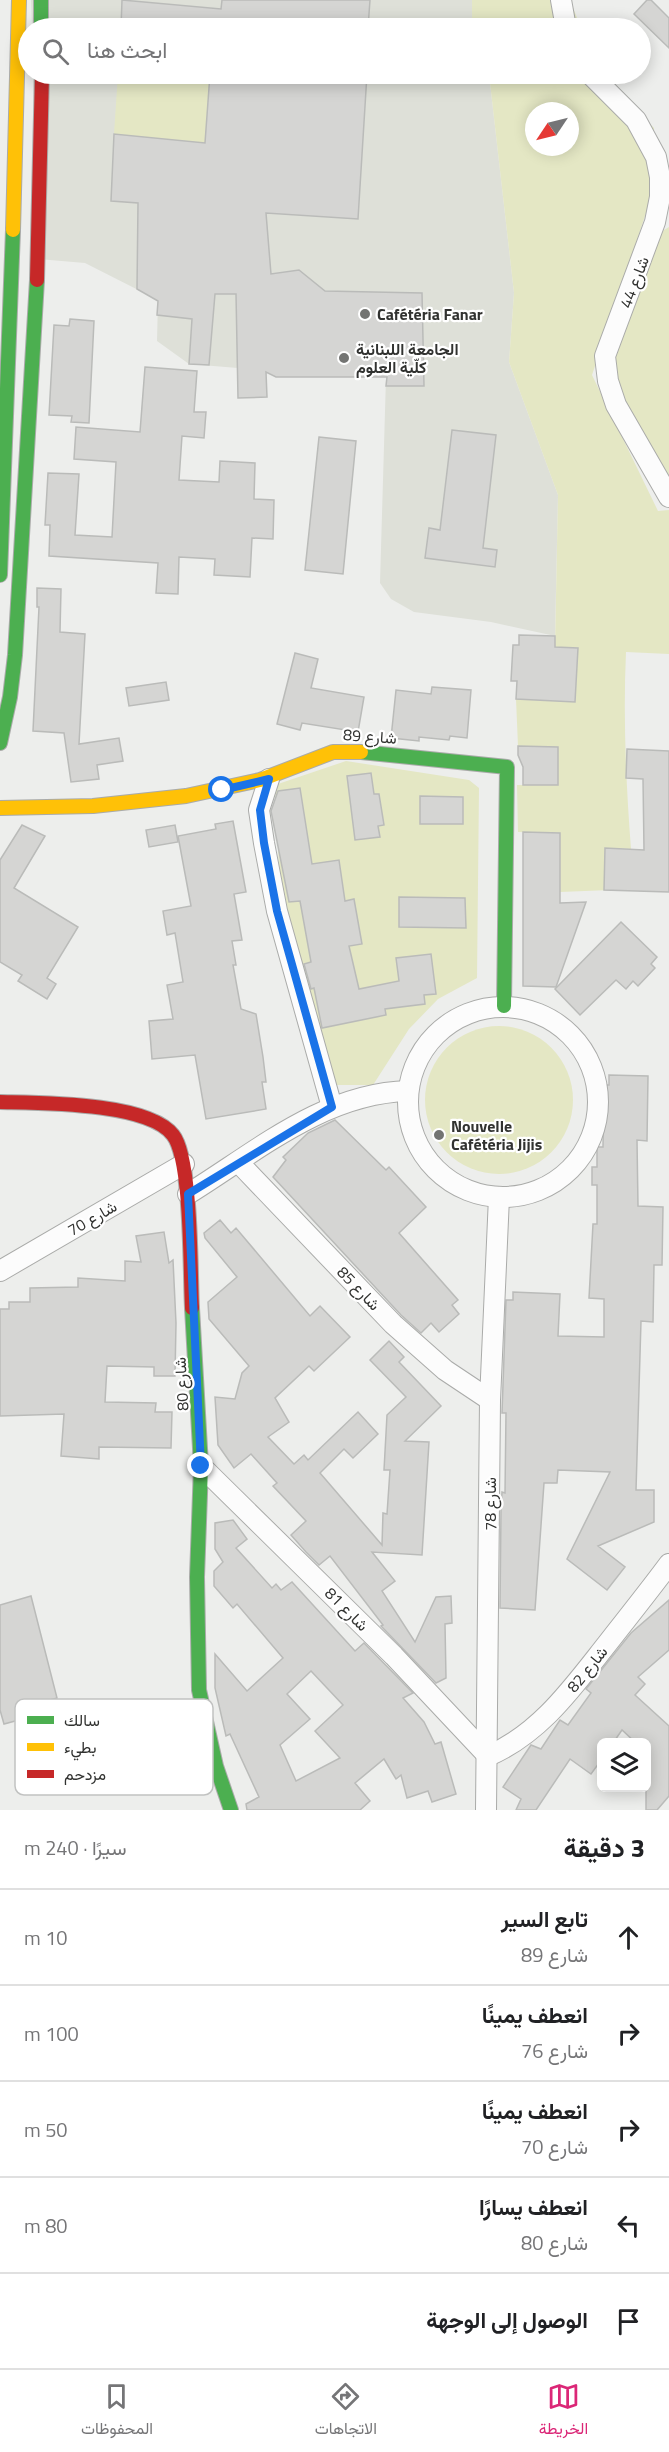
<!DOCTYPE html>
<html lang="ar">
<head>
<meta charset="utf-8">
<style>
	body { margin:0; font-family:"Titillium Web",Vazirmatn,sans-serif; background:#f6f6f6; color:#202124; direction:rtl }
	.controls { position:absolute; right:18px; bottom:18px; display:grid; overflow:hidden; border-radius:9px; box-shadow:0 3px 15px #0003 }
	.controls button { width:54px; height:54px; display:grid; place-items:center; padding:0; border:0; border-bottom:2px solid #e0e0e0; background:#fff; color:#202124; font:30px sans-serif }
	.compass { position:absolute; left:525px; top:102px; width:54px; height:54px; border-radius:50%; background:#fff; box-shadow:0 3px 15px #0003; rotate:235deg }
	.stop { position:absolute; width:18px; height:18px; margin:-14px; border:4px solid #1a73e8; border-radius:50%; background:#fff }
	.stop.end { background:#1a73e8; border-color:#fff; box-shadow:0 2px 6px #0008 }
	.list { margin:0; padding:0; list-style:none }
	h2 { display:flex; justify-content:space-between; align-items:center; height:78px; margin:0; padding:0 24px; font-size:26px }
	h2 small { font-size:20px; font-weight:400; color:#757577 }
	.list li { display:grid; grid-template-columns:39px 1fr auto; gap:18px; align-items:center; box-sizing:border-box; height:96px; padding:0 24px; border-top:2px solid #e0e0e0 }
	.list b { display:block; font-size:22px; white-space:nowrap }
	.list p { margin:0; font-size:20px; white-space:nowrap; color:#757577 }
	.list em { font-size:20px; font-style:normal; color:#757577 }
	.icon { flex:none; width:33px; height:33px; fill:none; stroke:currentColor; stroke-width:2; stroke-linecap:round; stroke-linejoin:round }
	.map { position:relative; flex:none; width:669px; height:1810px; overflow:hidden; direction:ltr }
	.search { position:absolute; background:#fff; box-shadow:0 3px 15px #0003; left:18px; right:18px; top:18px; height:66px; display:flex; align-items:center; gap:15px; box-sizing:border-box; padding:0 21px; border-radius:33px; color:#757577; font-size:22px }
	.sheet { height:558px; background:#fff }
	nav { display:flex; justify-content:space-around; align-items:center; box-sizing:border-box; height:84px; border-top:2px solid #e0e0e0; background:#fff; font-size:16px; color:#757577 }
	nav a { display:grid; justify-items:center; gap:3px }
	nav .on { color:#db2777 }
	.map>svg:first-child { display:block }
</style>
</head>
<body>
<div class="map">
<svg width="669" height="1810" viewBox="0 0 669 1810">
	<rect width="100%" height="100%" fill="#edeeec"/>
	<g fill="#dee0d8">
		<polygon points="31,0 472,0 472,28 32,28"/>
		<polygon points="33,74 489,74 514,293 509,362 558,495 555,636 491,622 414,612 391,599 380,583 386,377 276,377 263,370 189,364 157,341 158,300 85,263 38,259"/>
	</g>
	<g fill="#e4e7c4" fill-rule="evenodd">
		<polygon points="472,0 570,0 581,28 472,28"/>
		<polygon points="118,74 210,75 205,143 114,134"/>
		<path d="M489 74H601L654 128 652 195 592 375 658 511 669 510V654L626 652C623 718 626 783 631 849L605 848 604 878 610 879V890L560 892V833L518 832 517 785H557L558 747 518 746 516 699 575 702 578 649 555 647 558 495 509 362 514 293ZM534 111H570V147H534Z"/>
		<polygon points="669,227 669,494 610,372 659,233"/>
		<polygon points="346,761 469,780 479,788 477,978 438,999 409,1029 373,1085 334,1085 293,950 279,869 275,785"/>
		<circle cx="499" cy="1100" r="74"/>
	</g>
	<g fill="#d5d5d3" stroke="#babbb9" stroke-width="1.5" fill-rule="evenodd">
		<polygon points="122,0 221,9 222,0 370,0 368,28 121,28"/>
		<polygon points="647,0 651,0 669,18 669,48 634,14"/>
		<polygon points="210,74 367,74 358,219 266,213 271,274 299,270 325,291 422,293 424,386 386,386 387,377 276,377 266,372 267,397 238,398 236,294 215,294 209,365 189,364 192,319 157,315 158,301 137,289 138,203 111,201 114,134 205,143"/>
		<polygon points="70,319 94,321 89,423 71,422 72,416 49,415 54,325 69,326"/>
		<polygon points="145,367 197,371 194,412 206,412 204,438 182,436 179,480 219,482 220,461 255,463 254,499 274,500 273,539 252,538 250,577 214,575 215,559 179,557 178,594 156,593 158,563 49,556 50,525 45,525 48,473 79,474 75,535 112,537 116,462 74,459 76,427 140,432"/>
		<polygon points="452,430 496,435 483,548 497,550 495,567 425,558 429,528 440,530"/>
		<polygon points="319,437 356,441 343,574 305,570"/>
		<polygon points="37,588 61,589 60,632 85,634 79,744 119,738 123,761 97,765 99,779 71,782 64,733 33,731 39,607 37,607"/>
		<polygon points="519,635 555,636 555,647 578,648 575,702 516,699 517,681 511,681 513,645 519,645"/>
		<polygon points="295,653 318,659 311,688 364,697 358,732 302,723 300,730 277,724"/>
		<polygon points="166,682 169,700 129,706 126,688"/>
		<polygon points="432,687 471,690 467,738 450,736 449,740 419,737 419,741 391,738 396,690 431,694"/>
		<polygon points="518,746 558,747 558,785 523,785 523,767 518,755"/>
		<polygon points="627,749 669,751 669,892 604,890 605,848 644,850 643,779 626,778"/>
		<polygon points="371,773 374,794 379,794 384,825 378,826 380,837 355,840 347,776"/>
		<polygon points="300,788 312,864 339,860 345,901 354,899 362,944 349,946 359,989 399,981 396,958 431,954 436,994 424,995 425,1004 385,1009 386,1015 322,1028 314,988 311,989 304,964 311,962 300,901 289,902 271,811 278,791"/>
		<polygon points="420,796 463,797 463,824 420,824"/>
		<polygon points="233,821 246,892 234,894 242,940 232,941 236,965 233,965 241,1009 256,1014 263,1057 266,1082 262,1082 266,1109 206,1119 195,1055 152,1059 149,1021 173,1019 167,985 183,982 175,933 167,935 163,911 191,906 178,836 216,829 215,824"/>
		<polygon points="22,825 45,836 14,888 78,927 47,978 56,984 47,999 18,981 22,975 0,962 0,860"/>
		<polygon points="175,825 178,842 149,847 146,830"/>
		<polygon points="523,832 560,833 560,903 586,902 556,987 523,986"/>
		<polygon points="399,897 465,898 466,928 399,927"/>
		<polygon points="621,922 657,957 651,964 655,968 638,986 633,981 626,989 616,980 580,1015 555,989"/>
		<polygon points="609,1075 648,1076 647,1141 637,1140 638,1206 663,1207 662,1265 654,1265 653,1322 641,1321 636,1490 654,1490 654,1522 598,1546 625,1567 607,1590 567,1559 610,1472 558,1470 557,1483 544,1483 535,1610 500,1608 501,1509 502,1492 505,1493 506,1413 502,1413 506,1300 513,1300 513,1292 560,1294 558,1336 604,1337 604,1299 589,1298 593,1224 597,1224 597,1185 592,1185 592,1167 597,1167 597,1147 603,1147 604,1085 609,1085"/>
		<polygon points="335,1120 386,1170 389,1167 426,1207 399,1233 458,1300 452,1305 459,1314 439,1332 431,1323 421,1333 401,1315 273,1177 286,1160 283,1157 308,1133"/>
		<polygon points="220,1220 231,1233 236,1228 310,1316 320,1306 350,1337 314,1371 309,1366 275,1398 289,1422 268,1437 294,1464 304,1455 308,1460 358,1412 378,1434 353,1458 344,1449 320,1473 382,1545 383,1513 387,1514 390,1470 384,1470 387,1415 406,1397 370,1360 389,1341 404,1357 399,1362 441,1406 405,1441 429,1442 422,1555 372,1552 395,1581 382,1591 415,1642 436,1597 451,1596 452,1623 445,1624 446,1678 436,1683 381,1626 383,1625 330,1556 319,1565 306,1552 291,1535 306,1521 273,1486 277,1483 251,1454 234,1468 218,1445 215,1397 235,1399 242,1373 249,1366 209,1319 208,1302 237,1277 205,1238 204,1233"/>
		<polygon points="164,1232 169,1263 173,1260 176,1323 175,1376 154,1376 154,1367 107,1366 105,1402 156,1403 155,1412 172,1412 171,1448 99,1447 99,1459 61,1456 64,1414 0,1416 0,1309 9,1309 9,1302 30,1302 30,1288 78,1287 78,1278 125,1281 125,1261 141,1262 136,1236"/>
		<path d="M233 1520 247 1539 236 1548 272 1588 276 1584 281 1590 292 1582 355 1651 364 1643 413 1693 403 1698 424 1722 435 1744 441 1742 456 1794 432 1802 428 1791 407 1798 401 1775 396 1779 384 1759 355 1783 370 1801 360 1810H247L246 1804 259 1797 230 1734 226 1736 215 1688V1654L247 1691 283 1658 237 1604 233 1608 214 1586V1571L223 1562 215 1549V1523ZM311 1671 343 1705 315 1731 340 1758 296 1781 280 1745 310 1719 287 1694Z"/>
		<polygon points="31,1596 57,1698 50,1700 51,1705 39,1708 41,1714 4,1724 0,1710 0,1605"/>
		<polygon points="669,1600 669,1650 638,1677 645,1684 635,1695 669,1726 669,1796 657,1810 646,1810 646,1743 636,1743 622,1730 613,1743 602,1743 602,1759 591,1774 570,1759 536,1810 516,1810 521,1799 503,1787 531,1745 541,1749 560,1720 568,1725 591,1693 586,1689 631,1633"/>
	</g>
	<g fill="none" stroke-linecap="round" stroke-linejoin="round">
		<g stroke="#aaaba9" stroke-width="22">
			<g id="street">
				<polyline points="561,0 566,28"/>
				<polyline points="590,74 636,120 656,157 660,177 660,197 655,222 605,356 608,381 616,405 669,497"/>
				<polyline points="269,779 259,810 264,843 277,911 332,1107"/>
				<circle cx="503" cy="1102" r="95"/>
				<polyline points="239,1163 393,1324 445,1370 490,1400"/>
				<path d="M188 1194C256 1152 324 1093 408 1091"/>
				<polyline points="0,1271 184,1164"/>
				<path d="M201 1466 394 1656 488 1756C540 1734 573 1687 607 1644 628 1617 649 1591 669 1564"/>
				<polyline points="486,1810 490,1400 499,1197"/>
			</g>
		</g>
		<g stroke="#aaaba9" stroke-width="16">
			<g id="fast">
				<polyline points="41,0 41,28"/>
				<polyline points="0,575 13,230"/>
				<polyline points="0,743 10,697 15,655 37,280"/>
				<polyline points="361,752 507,767 504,1006"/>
				<polyline points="192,1308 201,1466 197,1577 199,1690 216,1766 231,1810"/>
			</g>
		</g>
		<g stroke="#aaaba9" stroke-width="16">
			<g id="slow">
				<polyline points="13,230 19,0"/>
				<polyline points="0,808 93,806 186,796 260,780 333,752 361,752"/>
			</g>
		</g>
		<g stroke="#aaaba9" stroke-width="16">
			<g id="jam">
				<polyline points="37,280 42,74"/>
				<path d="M0 1102C39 1103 148 1102 173 1135 192 1159 190 1272 192 1308"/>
			</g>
		</g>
		<use href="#street" stroke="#fcfcfc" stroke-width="20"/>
		<use href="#fast" stroke="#4caf50" stroke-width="14"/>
		<use href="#slow" stroke="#ffc107" stroke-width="14"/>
		<use href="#jam" stroke="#c62828" stroke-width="14"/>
	</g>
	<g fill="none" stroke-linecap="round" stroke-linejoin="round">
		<polyline stroke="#1a73e8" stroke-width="8" points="201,1466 188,1194 332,1107 277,911 264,843 260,810 269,779 222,790"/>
	</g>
	<g fill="#737472" stroke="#fff" stroke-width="2">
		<circle cx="365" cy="314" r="6"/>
		<circle cx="344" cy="358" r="6"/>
		<circle cx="439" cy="1135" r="6"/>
	</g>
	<g text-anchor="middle" stroke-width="4.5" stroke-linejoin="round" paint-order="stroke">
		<g font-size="16" fill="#313230" stroke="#fff">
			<text transform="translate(634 282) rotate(-69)" y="6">شارع 44</text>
			<text transform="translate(370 736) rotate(4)" y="6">شارع 89</text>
			<text transform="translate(92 1218) rotate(-30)" y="6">شارع 70</text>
			<text transform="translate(359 1288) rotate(46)" y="6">شارع 85</text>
			<text transform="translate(181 1384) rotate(-93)" y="6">شارع 80</text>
			<text transform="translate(490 1504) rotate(-90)" y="6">شارع 78</text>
			<text transform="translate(347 1609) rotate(45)" y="6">شارع 81</text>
			<text transform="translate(587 1669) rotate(-51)" y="6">شارع 82</text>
		</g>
		<g font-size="16" font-weight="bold" fill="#313230" stroke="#fff" text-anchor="start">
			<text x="377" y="320">Cafétéria Fanar</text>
			<text x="356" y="355">الجامعة اللبنانية<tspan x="356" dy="18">كلّية العلوم</tspan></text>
			<text x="451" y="1132">Nouvelle<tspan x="451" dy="18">Cafétéria Jijis</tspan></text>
		</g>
	</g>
	<rect x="15" y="1699" width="198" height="96" rx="9" fill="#fff" stroke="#c1c2c1" stroke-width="1.5"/>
	<rect x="27" y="1716" width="27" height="8" fill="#4caf50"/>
	<rect x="27" y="1743" width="27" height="8" fill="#ffc107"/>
	<rect x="27" y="1770" width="27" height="8" fill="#c62828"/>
	<g font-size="16" fill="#313230">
		<text x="64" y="1726">سالك</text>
		<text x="64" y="1753">بطيء</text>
		<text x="64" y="1780">مزدحم</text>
	</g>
</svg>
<div class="controls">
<button><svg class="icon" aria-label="layers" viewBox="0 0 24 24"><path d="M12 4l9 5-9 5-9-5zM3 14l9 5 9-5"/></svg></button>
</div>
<svg class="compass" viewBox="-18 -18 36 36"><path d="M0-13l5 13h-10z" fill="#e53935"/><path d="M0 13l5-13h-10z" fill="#757577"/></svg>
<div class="stop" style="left:222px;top:790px"></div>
<div class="stop end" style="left:201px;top:1466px"></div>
<div class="search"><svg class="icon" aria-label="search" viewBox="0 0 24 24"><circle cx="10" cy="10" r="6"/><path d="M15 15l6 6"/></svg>ابحث هنا</div>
</div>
<section class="sheet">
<h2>3 دقيقة<small>سيرًا · 240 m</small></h2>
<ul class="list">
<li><svg class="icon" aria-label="ahead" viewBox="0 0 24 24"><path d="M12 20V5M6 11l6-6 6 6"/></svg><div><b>تابع السير</b><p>شارع 89</p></div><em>10 m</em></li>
<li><svg class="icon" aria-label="right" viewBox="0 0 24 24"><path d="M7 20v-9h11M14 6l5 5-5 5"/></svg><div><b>انعطف يمينًا</b><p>شارع 76</p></div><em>100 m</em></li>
<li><svg class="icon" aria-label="right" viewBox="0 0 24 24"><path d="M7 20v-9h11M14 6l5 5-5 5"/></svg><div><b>انعطف يمينًا</b><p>شارع 70</p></div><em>50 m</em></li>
<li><svg class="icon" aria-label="left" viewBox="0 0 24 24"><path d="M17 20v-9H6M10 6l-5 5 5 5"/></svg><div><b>انعطف يسارًا</b><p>شارع 80</p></div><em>80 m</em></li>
<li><svg class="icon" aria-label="arrive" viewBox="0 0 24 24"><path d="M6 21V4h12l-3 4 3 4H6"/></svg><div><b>الوصول إلى الوجهة</b></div></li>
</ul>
</section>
<nav>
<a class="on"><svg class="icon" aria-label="map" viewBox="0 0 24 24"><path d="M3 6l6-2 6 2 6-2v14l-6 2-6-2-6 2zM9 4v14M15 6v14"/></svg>الخريطة</a>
<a><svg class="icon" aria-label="directions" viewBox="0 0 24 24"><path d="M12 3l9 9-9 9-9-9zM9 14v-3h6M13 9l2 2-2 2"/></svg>الاتجاهات</a>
<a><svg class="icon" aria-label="saved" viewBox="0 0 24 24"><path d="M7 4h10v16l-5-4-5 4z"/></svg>المحفوظات</a>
</nav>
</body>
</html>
